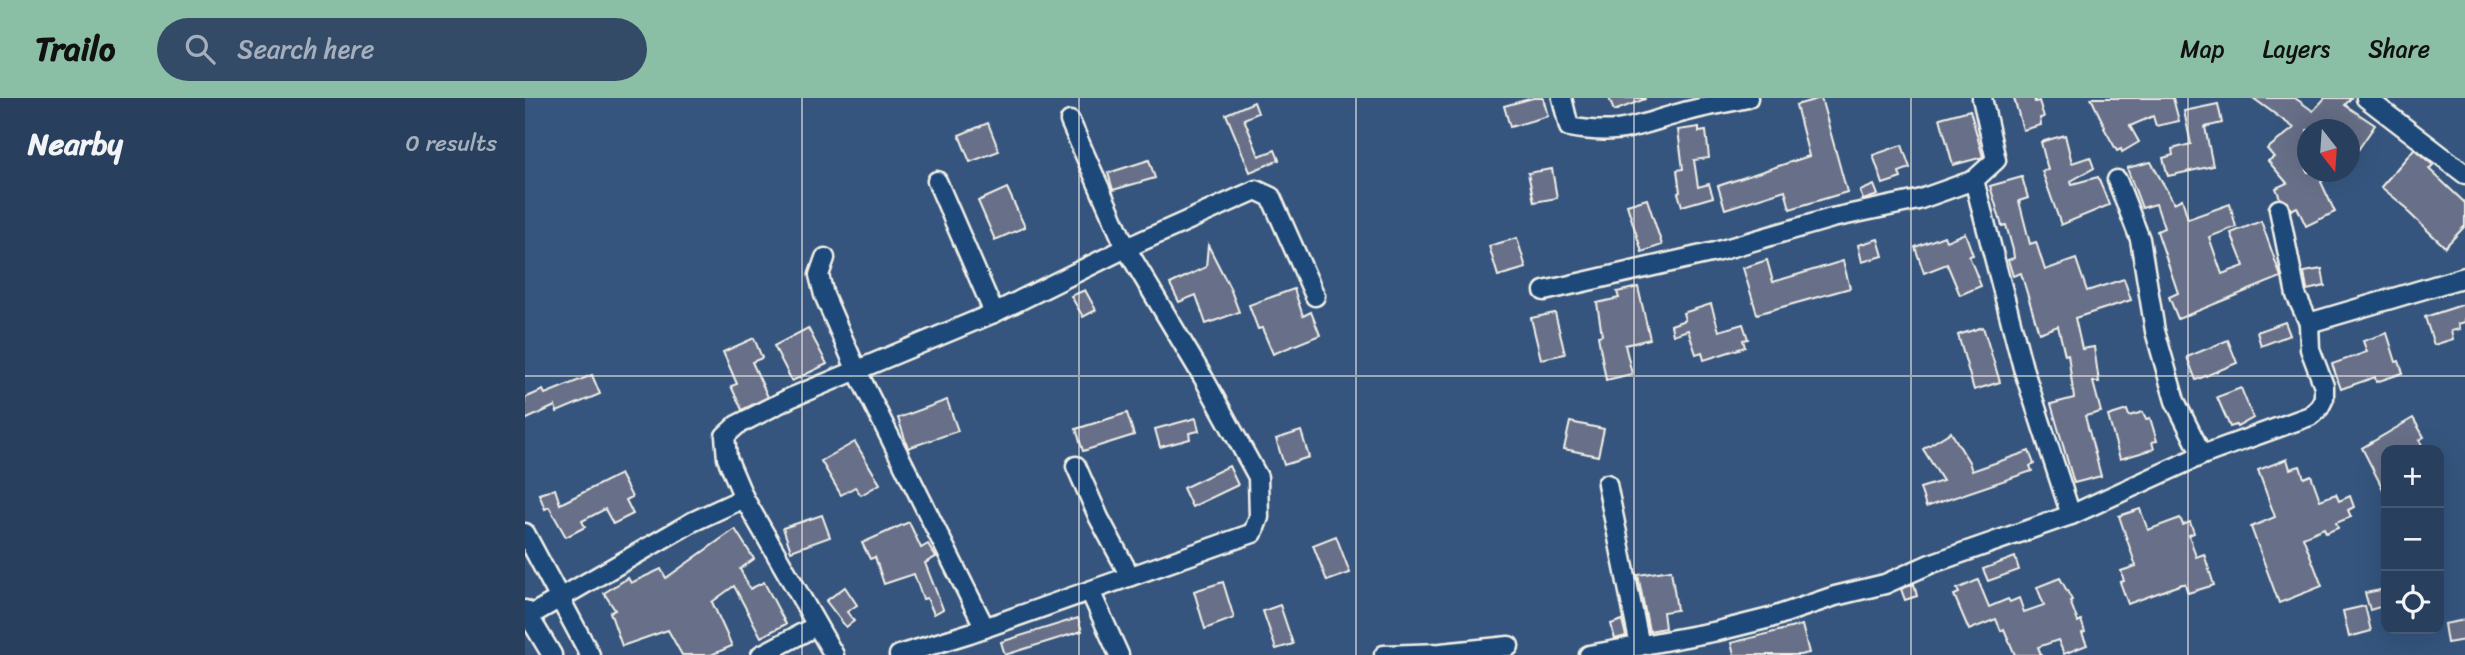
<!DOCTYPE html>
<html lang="en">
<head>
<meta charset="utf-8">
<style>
	body { margin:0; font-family:Sriracha,sans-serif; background:#344b67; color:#f1f3f6 }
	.controls { position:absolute; right:21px; bottom:21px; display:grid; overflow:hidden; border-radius:14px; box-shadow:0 7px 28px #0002 }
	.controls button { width:63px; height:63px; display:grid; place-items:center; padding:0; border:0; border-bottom:2px solid #445973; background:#28405e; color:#f1f3f6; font:35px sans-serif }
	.compass { position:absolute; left:1772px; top:21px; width:63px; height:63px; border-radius:50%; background:#28405e; box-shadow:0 7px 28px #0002; rotate:163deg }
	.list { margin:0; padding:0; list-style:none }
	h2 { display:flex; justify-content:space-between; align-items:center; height:91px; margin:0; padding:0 28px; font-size:30px }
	h2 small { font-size:23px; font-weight:400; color:#a5afbc }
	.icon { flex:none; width:38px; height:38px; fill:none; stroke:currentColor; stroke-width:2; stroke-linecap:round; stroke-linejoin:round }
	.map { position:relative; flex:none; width:1940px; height:557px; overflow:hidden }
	header { display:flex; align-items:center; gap:42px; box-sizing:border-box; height:98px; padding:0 35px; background:#8abfa5; color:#111 }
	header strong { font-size:33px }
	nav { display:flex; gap:38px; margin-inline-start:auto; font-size:24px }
	.search { width:490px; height:63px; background:#344b67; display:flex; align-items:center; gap:18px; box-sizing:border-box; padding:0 24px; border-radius:38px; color:#a5afbc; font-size:26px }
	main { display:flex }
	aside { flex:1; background:#28405e }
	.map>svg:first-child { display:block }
</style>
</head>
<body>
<header>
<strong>Trailo</strong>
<div class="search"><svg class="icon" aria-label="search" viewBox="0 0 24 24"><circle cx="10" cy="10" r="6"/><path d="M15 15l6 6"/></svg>Search here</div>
<nav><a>Map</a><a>Layers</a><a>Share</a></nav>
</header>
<main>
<aside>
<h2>Nearby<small>0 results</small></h2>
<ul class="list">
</ul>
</aside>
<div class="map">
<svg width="1940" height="557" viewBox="0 0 1940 557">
	<rect width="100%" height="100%" fill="#35557e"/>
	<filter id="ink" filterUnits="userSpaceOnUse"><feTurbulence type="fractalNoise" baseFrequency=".0143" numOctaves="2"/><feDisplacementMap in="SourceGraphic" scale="14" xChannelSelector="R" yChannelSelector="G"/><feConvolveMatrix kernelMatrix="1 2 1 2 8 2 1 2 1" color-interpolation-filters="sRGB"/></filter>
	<g filter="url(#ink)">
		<g fill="#676f89" stroke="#f4f1e8" stroke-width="2">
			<polygon points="1008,0 1018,0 1023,18 985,29 979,8"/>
			<polygon points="1084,0 1120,0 1120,1 1089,13"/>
			<polygon points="1296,0 1322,94 1265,111 1260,92 1200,111 1193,88 1284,58 1271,7"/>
			<polygon points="1489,0 1509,0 1510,4 1514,3 1519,19 1515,20 1516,27 1498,32"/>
			<polygon points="1566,0 1648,0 1654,23 1631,28 1628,18 1605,28 1614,44 1597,54 1596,51 1592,53 1579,30 1580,29"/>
			<polygon points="1728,0 1770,0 1788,13 1800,0 1826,0 1820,7 1850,27 1824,65 1824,32 1782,32 1782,74 1807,74 1796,84 1810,114 1781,128 1772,109 1766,112 1763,104 1755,100 1751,90 1762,85 1743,63 1749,59 1742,51 1769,30"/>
			<polygon points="729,4 733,15 719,21 734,58 750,52 754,62 725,74 701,16"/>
			<polygon points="1693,6 1697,25 1680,29 1688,68 1643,78 1638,60 1648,57 1647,51 1666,46 1659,13"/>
			<polygon points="1445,12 1458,59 1428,67 1415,20"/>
			<polygon points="463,25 474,53 445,64 434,37"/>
			<polygon points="1174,29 1174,34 1181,33 1184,60 1169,62 1173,89 1184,86 1188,99 1157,108 1153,95 1155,94 1152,72 1158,71 1153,32"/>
			<polygon points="1540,37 1547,65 1565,59 1569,70 1546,83 1547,86 1573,79 1584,107 1536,127 1517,73 1523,72 1516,44"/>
			<polygon points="1377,47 1385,70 1374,74 1376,80 1358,86 1348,57"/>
			<polygon points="1889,51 1908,67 1904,71 1940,105 1940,128 1920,149 1882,113 1883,111 1856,89"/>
			<polygon points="624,62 630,80 588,92 583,75"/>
			<polygon points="1626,64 1649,105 1657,101 1663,121 1705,106 1711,129 1684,139 1697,176 1719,168 1706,135 1736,123 1756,179 1653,221 1644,199 1653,195 1632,133 1639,130 1631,106 1617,110 1602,70"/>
			<polygon points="1027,71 1032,100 1009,104 1003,75"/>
			<polygon points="1497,79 1503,100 1494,103 1505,146 1511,144 1520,172 1551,161 1562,193 1599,181 1606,202 1550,220 1557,251 1569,249 1574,284 1568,284 1576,314 1560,318 1576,378 1549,385 1526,306 1549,300 1543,256 1540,257 1533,228 1514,235 1496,175 1488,178 1483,162 1489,160 1488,152 1481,127 1477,128 1465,88"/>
			<polygon points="1349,87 1353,97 1338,102 1335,93"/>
			<polygon points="482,90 500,129 470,142 453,103"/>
			<polygon points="1122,101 1137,147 1117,154 1102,107"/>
			<polygon points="1440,135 1448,157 1444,158 1456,188 1435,197 1422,166 1399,175 1390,149 1419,138 1421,143"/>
			<polygon points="992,140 1001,170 973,178 964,148"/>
			<polygon points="1353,141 1358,158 1337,164 1333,147"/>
			<polygon points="683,147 705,190 714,214 681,226 671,197 654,204 645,186 681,169"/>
			<polygon points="1242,162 1248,184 1318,163 1325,190 1232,216 1218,170"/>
			<polygon points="1797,171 1800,188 1782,192 1779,174"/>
			<polygon points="1113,189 1125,241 1100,247 1107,276 1081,282 1073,238 1077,237 1072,205 1094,200 1092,194"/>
			<polygon points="769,191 778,218 786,214 795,237 748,256 737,230 733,231 724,207"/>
			<polygon points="560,192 571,212 558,219 546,198"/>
			<polygon points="1186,206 1194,233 1218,226 1223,241 1218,242 1220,249 1179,262 1177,254 1171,256 1163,232 1148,237 1146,227 1160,222 1158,215"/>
			<polygon points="1940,206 1940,224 1933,226 1935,231 1926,233 1928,241 1909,247 1900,219"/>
			<polygon points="1030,215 1040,256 1016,261 1006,220"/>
			<polygon points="1760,224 1765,237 1736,248 1732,234"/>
			<polygon points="1458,229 1475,284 1449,292 1433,237"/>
			<polygon points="283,230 302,266 267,283 249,248"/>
			<polygon points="1862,235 1871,264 1874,263 1878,275 1851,284 1850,279 1816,291 1807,266 1842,254 1838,243"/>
			<polygon points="229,240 237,260 227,264 243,299 217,312 206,288 212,286 198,254"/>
			<polygon points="1703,242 1712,265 1671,282 1662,259"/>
			<polygon points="67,277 75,296 32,314 30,308 0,322 0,300 18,292 20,296"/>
			<polygon points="1716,290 1728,320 1712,329 1711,327 1705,329 1692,299"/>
			<polygon points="422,302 433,333 383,350 373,320"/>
			<polygon points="1602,312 1604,318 1618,314 1621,321 1625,320 1632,343 1627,344 1629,351 1595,361 1583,318"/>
			<polygon points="602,315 609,337 558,353 551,331"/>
			<polygon points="671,320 674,333 664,335 665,341 635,349 630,331"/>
			<polygon points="1888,320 1899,339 1894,342 1900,352 1861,352 1861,397 1837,350"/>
			<polygon points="1045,324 1079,331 1073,358 1039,351"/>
			<polygon points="776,333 784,359 759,367 751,341"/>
			<polygon points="1426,334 1444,364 1447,373 1504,353 1509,366 1505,368 1507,373 1401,409 1395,390 1418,383 1398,351"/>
			<polygon points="330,344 355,386 336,397 330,389 316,397 296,363"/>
			<polygon points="1762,361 1765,371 1775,368 1779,380 1786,377 1795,402 1811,396 1814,403 1825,398 1829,409 1823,412 1826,419 1811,425 1813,430 1801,435 1799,430 1778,439 1797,488 1754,505 1726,429 1750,419 1733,372"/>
			<polygon points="704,368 713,387 667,409 658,390"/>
			<polygon points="95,376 107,399 101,402 108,416 88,426 80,411 57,423 60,429 41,439 24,409 20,411 14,396 30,391 35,406"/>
			<polygon points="1615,411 1623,432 1655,420 1658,427 1665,424 1669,435 1664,437 1671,459 1679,456 1689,487 1663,495 1660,486 1657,486 1603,506 1595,484 1599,483 1596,473 1611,468 1594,418"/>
			<polygon points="297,417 305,439 266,453 258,430"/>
			<polygon points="384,424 396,450 403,446 411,459 400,465 418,511 409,516 402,500 398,501 389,476 359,486 350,459 345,461 337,445"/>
			<polygon points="210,431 229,461 215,471 225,491 239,484 261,526 236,539 209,488 187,504 207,548 186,557 157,557 143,532 97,548 85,514 90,512 79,495 103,480 106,485 136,471 141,480"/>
			<polygon points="811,438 825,475 802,483 788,447"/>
			<polygon points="1490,459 1494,472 1463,483 1458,471"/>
			<polygon points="1146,472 1152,512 1138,514 1140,530 1124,533 1113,477"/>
			<polygon points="1535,480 1547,502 1545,503 1553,524 1556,522 1560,534 1557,535 1562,547 1539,556 1533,542 1513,549 1516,557 1490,557 1479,531 1476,533 1471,521 1444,532 1429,497 1434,495 1432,491 1453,482 1464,509 1483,501 1485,504 1494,500 1499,514 1519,507 1512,489"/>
			<polygon points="698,484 709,520 680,531 669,493"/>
			<polygon points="1389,486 1392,498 1380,502 1376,491"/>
			<polygon points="320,489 332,507 322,514 329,523 321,529 301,503"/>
			<polygon points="1861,491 1861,507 1845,512 1840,495"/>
			<polygon points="755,507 768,546 751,551 738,513"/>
			<polygon points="1840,508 1846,533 1824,539 1818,513"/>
			<polygon points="553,520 557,533 480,557 476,544"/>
			<polygon points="1097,522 1101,538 1090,541 1086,526"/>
			<polygon points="1940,522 1940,542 1922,545 1919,526"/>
			<polygon points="1277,527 1284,555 1275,557 1209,557 1206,545"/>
		</g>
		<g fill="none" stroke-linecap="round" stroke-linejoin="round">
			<g stroke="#f4f1e8" stroke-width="23">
				<g id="minor">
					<path d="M1037 0 1044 29C1094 38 1107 29 1152 16 1175 9 1200 5 1223 0"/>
					<polyline points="1841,0 1940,76"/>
					<polyline points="1449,82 1471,62 1457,0"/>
					<polyline points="1592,82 1615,141 1630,233 1650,303 1677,357"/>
					<polyline points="412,83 469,215"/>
					<polyline points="300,160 294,177 299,197 331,271 460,530"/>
					<polyline points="1019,193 1190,154 1307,120 1393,102 1449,82 1498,270 1546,417"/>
					<polyline points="1784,225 1940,179"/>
					<polyline points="551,368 574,420 605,478"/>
					<polyline points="1082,386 1115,548"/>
					<polyline points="0,435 65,557"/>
					<polyline points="565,493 594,557"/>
					<polyline points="0,512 27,557"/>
					<polyline points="4,518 167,424 219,400"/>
					<polyline points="236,557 291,528"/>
					<polyline points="309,557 219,400 202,360 200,338 212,327 265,300 469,215 601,150 545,23"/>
					<polyline points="374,557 445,535 728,435 734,419 733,379 678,279 601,150 731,92 746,99 790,198"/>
					<polyline points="859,557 916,555 984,548"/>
					<polyline points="1064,557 1193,533 1245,520 1310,498 1360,486 1405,466 1546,417 1677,357 1785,318 1794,310 1799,300 1799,288 1785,251 1784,225 1771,197 1754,111"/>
				</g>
			</g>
			<use href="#minor" stroke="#1f4a7a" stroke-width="18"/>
		</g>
	</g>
	<path fill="none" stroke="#f4f1e8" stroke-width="2" stroke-opacity="0.55" d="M277 0V557M554 0V557M831 0V557M1109 0V557M1386 0V557M1663 0V557M0 278H1940"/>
</svg>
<div class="controls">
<button>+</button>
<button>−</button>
<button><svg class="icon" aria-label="locate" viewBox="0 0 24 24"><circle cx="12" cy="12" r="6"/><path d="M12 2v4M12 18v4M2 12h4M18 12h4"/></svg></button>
</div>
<svg class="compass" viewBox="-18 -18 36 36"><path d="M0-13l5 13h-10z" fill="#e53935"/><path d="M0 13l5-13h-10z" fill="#a5afbc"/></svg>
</div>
</main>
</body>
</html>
